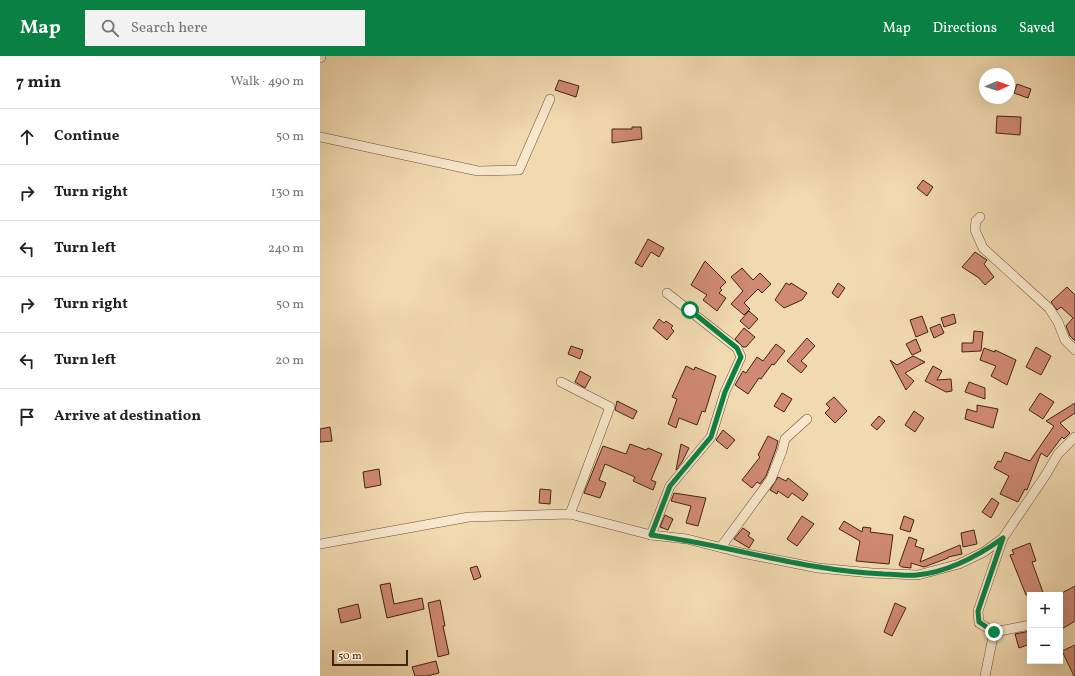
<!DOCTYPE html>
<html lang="en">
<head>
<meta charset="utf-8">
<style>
	body { margin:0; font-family:Vollkorn,serif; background:#f2f2f2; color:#202124 }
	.controls { position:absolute; right:12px; bottom:12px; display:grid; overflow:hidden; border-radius:0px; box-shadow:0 4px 16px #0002 }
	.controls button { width:36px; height:36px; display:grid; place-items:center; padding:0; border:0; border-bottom:1px solid #e0e0e0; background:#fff; color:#202124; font:20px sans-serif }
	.compass { position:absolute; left:659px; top:12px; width:36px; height:36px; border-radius:50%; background:#fff; box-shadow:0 4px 16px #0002; rotate:88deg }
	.scale { position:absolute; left:12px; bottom:10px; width:76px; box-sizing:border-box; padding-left:4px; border:2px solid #442212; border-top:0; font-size:11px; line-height:14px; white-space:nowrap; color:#442212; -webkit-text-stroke:3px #f7e7cc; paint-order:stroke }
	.stop { position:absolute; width:12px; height:12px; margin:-9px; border:3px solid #0b8043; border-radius:50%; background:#fff }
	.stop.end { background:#0b8043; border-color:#fff; box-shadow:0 1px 4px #0008 }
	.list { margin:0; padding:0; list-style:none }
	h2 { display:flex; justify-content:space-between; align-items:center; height:52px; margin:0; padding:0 16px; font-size:17px }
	h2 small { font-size:13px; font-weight:400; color:#757577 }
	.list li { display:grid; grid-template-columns:26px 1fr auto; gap:12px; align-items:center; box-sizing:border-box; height:56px; padding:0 16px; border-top:1px solid #e0e0e0 }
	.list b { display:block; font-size:15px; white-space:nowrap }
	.list em { font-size:13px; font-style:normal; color:#757577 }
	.icon { flex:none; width:22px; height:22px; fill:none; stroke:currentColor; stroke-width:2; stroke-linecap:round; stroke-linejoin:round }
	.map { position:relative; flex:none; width:755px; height:620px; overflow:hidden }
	header { display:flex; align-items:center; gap:24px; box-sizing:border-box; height:56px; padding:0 20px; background:#0b8043; color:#fff }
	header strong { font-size:19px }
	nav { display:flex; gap:22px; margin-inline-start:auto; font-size:14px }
	.search { width:280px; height:36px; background:#f2f2f2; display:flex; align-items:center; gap:10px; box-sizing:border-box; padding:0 14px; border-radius:0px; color:#757577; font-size:15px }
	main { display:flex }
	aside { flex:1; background:#fff }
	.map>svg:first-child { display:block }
</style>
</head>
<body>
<header>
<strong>Map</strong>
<div class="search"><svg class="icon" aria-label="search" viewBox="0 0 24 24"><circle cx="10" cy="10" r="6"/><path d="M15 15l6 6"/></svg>Search here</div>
<nav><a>Map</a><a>Directions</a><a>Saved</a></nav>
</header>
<main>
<aside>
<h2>7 min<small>Walk · 490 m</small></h2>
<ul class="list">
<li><svg class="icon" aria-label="ahead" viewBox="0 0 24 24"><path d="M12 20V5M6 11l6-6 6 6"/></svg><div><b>Continue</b></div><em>50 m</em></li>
<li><svg class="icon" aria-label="right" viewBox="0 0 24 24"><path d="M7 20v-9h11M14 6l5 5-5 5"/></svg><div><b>Turn right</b></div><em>130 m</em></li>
<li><svg class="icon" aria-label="left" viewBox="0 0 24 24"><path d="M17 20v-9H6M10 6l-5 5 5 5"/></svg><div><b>Turn left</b></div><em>240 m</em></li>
<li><svg class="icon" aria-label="right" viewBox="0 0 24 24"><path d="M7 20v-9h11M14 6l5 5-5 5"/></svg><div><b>Turn right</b></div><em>50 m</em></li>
<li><svg class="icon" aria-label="left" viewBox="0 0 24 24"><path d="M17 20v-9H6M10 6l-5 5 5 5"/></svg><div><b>Turn left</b></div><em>20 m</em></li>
<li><svg class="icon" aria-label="arrive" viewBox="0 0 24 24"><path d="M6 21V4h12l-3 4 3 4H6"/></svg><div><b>Arrive at destination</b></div></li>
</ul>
</aside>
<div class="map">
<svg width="755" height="620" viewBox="0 0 755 620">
	<rect width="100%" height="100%" fill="#f2dab0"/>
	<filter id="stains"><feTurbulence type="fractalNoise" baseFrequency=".005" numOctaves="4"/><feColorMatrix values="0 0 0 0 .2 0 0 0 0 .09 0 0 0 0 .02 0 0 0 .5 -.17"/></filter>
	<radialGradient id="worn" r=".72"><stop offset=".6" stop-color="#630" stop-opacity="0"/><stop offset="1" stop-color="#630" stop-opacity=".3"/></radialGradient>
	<g fill="#d08974" stroke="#442212">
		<polygon points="239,24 259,30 256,41 235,34"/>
		<polygon points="697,28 711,33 708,42 694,37"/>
		<polygon points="677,60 701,61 700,79 676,77"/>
		<polygon points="312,71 321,71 322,83 292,87 292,73 312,73"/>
		<polygon points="603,124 613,131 607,140 597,132"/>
		<polygon points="328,183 344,192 339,201 331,196 322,211 315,207"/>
		<polygon points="655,196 667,204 664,208 674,221 665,229 659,222 642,211"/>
		<polygon points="385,205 406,226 400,232 402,234 399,237 406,242 397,255 383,244 387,239 371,229"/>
		<polygon points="422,212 433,224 440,217 451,228 442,237 438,233 424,247 430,253 424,259 411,248 423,235 411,221"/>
		<polygon points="466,227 470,229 471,227 487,237 482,244 464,252 455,244"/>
		<polygon points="518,227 525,232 518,242 512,237"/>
		<polygon points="747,231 755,239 755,285 750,280 746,270 753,262 741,251 737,254 731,246"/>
		<polygon points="429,255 438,263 429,273 420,265"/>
		<polygon points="634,258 636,267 624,271 621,262"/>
		<polygon points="602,260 608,276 596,281 590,264"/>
		<polygon points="339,263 344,267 346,265 353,270 351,272 354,275 347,284 333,272"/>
		<polygon points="620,268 624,277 614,282 610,272"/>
		<polygon points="424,272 435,281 426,291 423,291 415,283"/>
		<polygon points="654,275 663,276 661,295 642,296 642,287 653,287"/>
		<polygon points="487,282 495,290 481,305 487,310 481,317 467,305"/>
		<polygon points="596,283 601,295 592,299 586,288"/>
		<polygon points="456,288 465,295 454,309 452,308 441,323 439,322 428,338 415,329 423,315 426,317 437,301 443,305"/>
		<polygon points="251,290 263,294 260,303 248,298"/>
		<polygon points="716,291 731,300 721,319 706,311"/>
		<polygon points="664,292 675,296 675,294 696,304 687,329 671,320 676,310 660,304"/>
		<polygon points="593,300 605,306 585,317 594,325 586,334 570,304 577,309"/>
		<polygon points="366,310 374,314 375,311 396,320 385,356 382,355 377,369 359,362 356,372 348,368 357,343 352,341"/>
		<polygon points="613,310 622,315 617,324 631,323 632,335 626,336 605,325"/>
		<polygon points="260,315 271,321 265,332 255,326"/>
		<polygon points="649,326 665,332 665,343 645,336"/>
		<polygon points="462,337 472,343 464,356 454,350"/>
		<polygon points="720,337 734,346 723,363 709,354"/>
		<polygon points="514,341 527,355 515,367 505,357 510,352 506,348"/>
		<polygon points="297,345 317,355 313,363 295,354"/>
		<polygon points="755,347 755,357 740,367 750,377 744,383 742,381 727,401 721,397 707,434 705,433 698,446 680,438 689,420 674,412 678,405 681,406 685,396 710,405 734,370 726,365"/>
		<polygon points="657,349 678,353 673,372 645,363 647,353 657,356"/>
		<polygon points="594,355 604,362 595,376 585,369"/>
		<polygon points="559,360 565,365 557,374 551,369"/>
		<polygon points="10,371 12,385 0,386 0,373"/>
		<polygon points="403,374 415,384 407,393 396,384"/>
		<polygon points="448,380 458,385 456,393 446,420 440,428 437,426 432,432 422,424 440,401 438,399"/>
		<polygon points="310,388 326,394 328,392 342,398 331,424 336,426 333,434 313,425 315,421 285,408 279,424 286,427 280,442 264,437 283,390 306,398"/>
		<polygon points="361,388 369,392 362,406 356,414"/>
		<polygon points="59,413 61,429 45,432 43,416"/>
		<polygon points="458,421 466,425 468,422 488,438 483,445 472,437 468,442 458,435 457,438 450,434"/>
		<polygon points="220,433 231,434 230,448 219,447"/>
		<polygon points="354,437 386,442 378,470 366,467 371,450 351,445"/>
		<polygon points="672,442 679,447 671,462 662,456"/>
		<polygon points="345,459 353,463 348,474 340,471"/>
		<polygon points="482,460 494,468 477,490 467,483"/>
		<polygon points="584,460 594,464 590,476 580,473"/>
		<polygon points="524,465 542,476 543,471 551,472 550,476 573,479 569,508 536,505 540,485 519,473"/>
		<polygon points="423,472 430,477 428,480 434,484 429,492 414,483"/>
		<polygon points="654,474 657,488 643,491 641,477"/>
		<polygon points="589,481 597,484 595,490 604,493 600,506 640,489 642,498 628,501 628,502 604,511 591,507 591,512 582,511 579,509"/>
		<polygon points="710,487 716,505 712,506 724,539 706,539 690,499 694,498 692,494"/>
		<polygon points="157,510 161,521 154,524 150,512"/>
		<polygon points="70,527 74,548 102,542 104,553 67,562 60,529"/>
		<polygon points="755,530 755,565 740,574 740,538"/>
		<polygon points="120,544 125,570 123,570 129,598 118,601 108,547"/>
		<polygon points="575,547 586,552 572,580 564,576"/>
		<polygon points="38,548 41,562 21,567 18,553"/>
		<polygon points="710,575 710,588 699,592 695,578"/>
		<polygon points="755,589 755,620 754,620 742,595"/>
		<polygon points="116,605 119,617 107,620 95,620 92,611"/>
	</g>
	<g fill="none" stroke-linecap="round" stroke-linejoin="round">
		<g stroke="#70503a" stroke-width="10">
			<g id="minor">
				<polyline points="0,81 158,115 199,114 230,43"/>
				<polyline points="660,161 656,165 655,174 663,192 729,252 738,266 745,284 755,294"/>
				<polyline points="241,326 290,351 250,458"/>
				<polyline points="331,479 350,430 391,381 405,336 421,301 417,292 347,237"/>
				<polyline points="683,482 658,555 659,567 674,576 710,569"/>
				<polyline points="0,488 149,461 250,458 331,479 367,483 422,497 498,512 552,517 598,519 639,508 664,496 683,482 725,420 738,398 755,381"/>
				<polyline points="401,491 451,423 462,395 465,383 487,363"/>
				<polyline points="665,620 674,576"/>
			</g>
		</g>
		<g stroke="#70503a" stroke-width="12">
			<polyline id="tertiary" points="0,1 0,0"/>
		</g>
		<use href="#minor" stroke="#f7e7cc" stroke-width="9"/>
		<use href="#tertiary" stroke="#f7e7cc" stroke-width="11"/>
	</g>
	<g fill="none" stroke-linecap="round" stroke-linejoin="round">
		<path stroke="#0b8043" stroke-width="5" d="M370 254 417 292 421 301 405 336 391 381 350 430 331 479C409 489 484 515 564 518 575 518 587 520 597 519 629 516 658 500 683 482L658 555 659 566 674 576"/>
	</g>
	<rect width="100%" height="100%" filter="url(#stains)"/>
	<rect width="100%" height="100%" fill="url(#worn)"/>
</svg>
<div class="controls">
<button>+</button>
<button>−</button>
</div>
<svg class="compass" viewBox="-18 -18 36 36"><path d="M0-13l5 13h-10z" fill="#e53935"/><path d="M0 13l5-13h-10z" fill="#757577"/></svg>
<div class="scale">50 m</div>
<div class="stop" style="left:370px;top:254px"></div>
<div class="stop end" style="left:674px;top:576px"></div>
</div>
</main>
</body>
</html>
